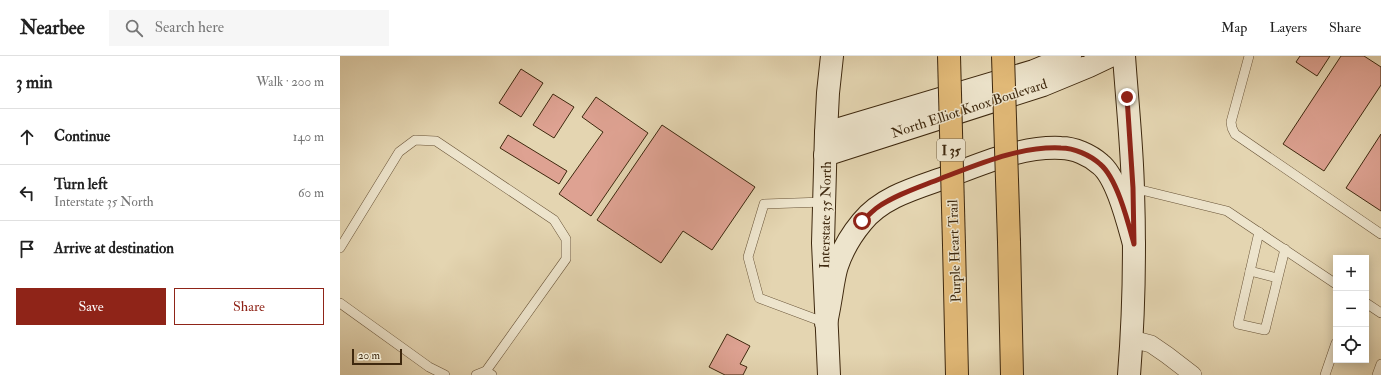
<!DOCTYPE html>
<html lang="en">
<head>
<meta charset="utf-8">
<style>
	body { margin:0; font-family:"IM FELL Double Pica",serif; background:#f6f6f6; color:#222 }
	.controls { position:absolute; right:12px; bottom:12px; display:grid; overflow:hidden; border-radius:0px; box-shadow:0 2px 10px #0003 }
	.controls button { width:36px; height:36px; display:grid; place-items:center; padding:0; border:0; border-bottom:1px solid #e0e0e0; background:#fff; color:#222; font:20px sans-serif }
	.scale { position:absolute; left:12px; bottom:10px; width:50px; box-sizing:border-box; padding-left:4px; border:2px solid #3e280e; border-top:0; font-size:11px; line-height:14px; white-space:nowrap; color:#3e280e; -webkit-text-stroke:3px #ede4cc; paint-order:stroke }
	.stop { position:absolute; width:12px; height:12px; margin:-9px; border:3px solid #8f2418; border-radius:50%; background:#fff }
	.stop.end { background:#8f2418; border-color:#fff; box-shadow:0 1px 4px #0008 }
	.list { margin:0; padding:0; list-style:none }
	h2 { display:flex; justify-content:space-between; align-items:center; height:52px; margin:0; padding:0 16px; font-size:17px }
	h2 small { font-size:13px; font-weight:400; color:#767676 }
	.list li { display:grid; grid-template-columns:26px 1fr auto; gap:12px; align-items:center; box-sizing:border-box; height:56px; padding:0 16px; border-top:1px solid #e0e0e0 }
	.list b { display:block; font-size:15px; white-space:nowrap }
	.list p { margin:0; font-size:13px; white-space:nowrap; color:#767676 }
	.list em { font-size:13px; font-style:normal; color:#767676 }
	.actions { display:flex; gap:8px; padding:12px 16px }
	.actions a { flex:1; padding:9px 0; border:1px solid #8f2418; border-radius:0px; text-align:center; font-size:14px; color:#8f2418 }
	.actions .main { background:#8f2418; color:#fff }
	.icon { flex:none; width:22px; height:22px; fill:none; stroke:currentColor; stroke-width:2; stroke-linecap:round; stroke-linejoin:round }
	.map { position:relative; flex:none; width:1041px; height:319px; overflow:hidden }
	header { display:flex; align-items:center; gap:24px; box-sizing:border-box; height:56px; padding:0 20px; background:#fff; border-bottom:1px solid #e0e0e0 }
	header strong { font-size:19px }
	nav { display:flex; gap:22px; margin-inline-start:auto; font-size:14px }
	.search { width:280px; height:36px; background:#f6f6f6; display:flex; align-items:center; gap:10px; box-sizing:border-box; padding:0 14px; border-radius:0px; color:#767676; font-size:15px }
	main { display:flex }
	aside { flex:1; background:#fff }
	.map>svg:first-child { display:block }
</style>
</head>
<body>
<header>
<strong>Nearbee</strong>
<div class="search"><svg class="icon" aria-label="search" viewBox="0 0 24 24"><circle cx="10" cy="10" r="6"/><path d="M15 15l6 6"/></svg>Search here</div>
<nav><a>Map</a><a>Layers</a><a>Share</a></nav>
</header>
<main>
<aside>
<h2>3 min<small>Walk · 200 m</small></h2>
<ul class="list">
<li><svg class="icon" aria-label="ahead" viewBox="0 0 24 24"><path d="M12 20V5M6 11l6-6 6 6"/></svg><div><b>Continue</b></div><em>140 m</em></li>
<li><svg class="icon" aria-label="left" viewBox="0 0 24 24"><path d="M17 20v-9H6M10 6l-5 5 5 5"/></svg><div><b>Turn left</b><p>Interstate 35 North</p></div><em>60 m</em></li>
<li><svg class="icon" aria-label="arrive" viewBox="0 0 24 24"><path d="M6 21V4h12l-3 4 3 4H6"/></svg><div><b>Arrive at destination</b></div></li>
</ul>
<div class="actions"><a class="main">Save</a><a>Share</a></div>
</aside>
<div class="map">
<svg width="1041" height="319" viewBox="0 0 1041 319">
	<rect width="100%" height="100%" fill="#e4d5b1"/>
	<filter id="stains"><feTurbulence type="fractalNoise" baseFrequency=".005" numOctaves="4"/><feColorMatrix values="0 0 0 0 .2 0 0 0 0 .09 0 0 0 0 .02 0 0 0 .5 -.17"/></filter>
	<radialGradient id="worn" r=".72"><stop offset=".6" stop-color="#630" stop-opacity="0"/><stop offset="1" stop-color="#630" stop-opacity=".3"/></radialGradient>
	<g fill="#dea292" stroke="#3e280e">
		<polygon points="960,0 990,0 977,20 956,6"/>
		<polygon points="1001,0 1024,0 1041,11 1041,29 984,115 943,88"/>
		<polygon points="181,13 203,27 181,61 159,47"/>
		<polygon points="213,38 234,51 214,82 193,69"/>
		<polygon points="256,41 308,77 251,160 219,138 263,76 242,61"/>
		<polygon points="322,69 415,131 372,194 343,175 321,207 257,164"/>
		<polygon points="1041,78 1041,155 1006,132"/>
		<polygon points="168,79 227,115 219,128 160,92"/>
		<polygon points="387,278 410,290 400,308 407,311 403,319 385,319 369,311"/>
	</g>
	<g fill="none" stroke-linecap="round" stroke-linejoin="round">
		<g stroke="#685337" stroke-width="10">
			<g id="lane">
				<polyline points="909,0 891,66 892,72 895,78 1041,178"/>
				<polyline points="793,132 887,155 996,228"/>
				<polyline points="484,146 424,148 408,201 419,242 486,267"/>
				<polyline points="919,176 898,268 925,274 945,193"/>
				<polyline points="0,192 59,96 75,84 96,85 214,164 226,183 226,203 146,315 152,319"/>
				<polyline points="910,215 937,222"/>
				<polyline points="0,247 89,311 105,319"/>
				<polyline points="1026,247 1041,257"/>
				<polyline points="136,319 146,315"/>
				<polyline points="985,319 996,287"/>
				<polyline points="1037,319 1041,308"/>
			</g>
		</g>
		<g stroke="#685337" stroke-width="18">
			<polyline id="street" points="792,283 811,288 827,299 853,319"/>
		</g>
		<g stroke="#3e280e" stroke-width="24">
			<g id="secondary">
				<path d="M784 0C787 44 792 89 793 134 795 195 794 257 789 319"/>
				<polyline points="486,77 694,15 730,0"/>
				<polyline points="485,99 703,29 749,10 770,0"/>
				<path d="M486 267C489 254 491 241 493 228 494 223 495 216 497 210 502 195 512 178 522 166 542 141 576 132 604 122 641 108 681 90 721 92 734 92 750 99 760 108 777 121 788 167 794 188"/>
				<polyline points="489,319 483,187 486,77 488,37 492,0"/>
			</g>
		</g>
		<g stroke="#3e280e" stroke-width="24">
			<g id="highway">
				<polyline points="669,186 672,319"/>
				<polyline points="614,189 617,319"/>
			</g>
		</g>
		<use href="#lane" stroke="#ede4cc" stroke-width="9"/>
		<use href="#street" stroke="#ede4cc" stroke-width="17"/>
		<use href="#secondary" stroke="#ede4cc" stroke-width="22"/>
		<use href="#highway" stroke="#e2ba78" stroke-width="22"/>
		<g stroke="#3e280e" stroke-width="24" stroke-linecap="butt">
			<g id="highway-bridge">
				<polyline points="609,0 614,189"/>
				<polyline points="663,0 669,186"/>
			</g>
		</g>
		<use href="#highway-bridge" stroke="#e2ba78" stroke-width="22"/>
	</g>
	<g fill="none" stroke-linecap="round" stroke-linejoin="round">
		<path stroke="#8f2418" stroke-width="5" d="M522 165C527 161 532 155 538 151 557 138 580 131 602 122 639 108 680 90 721 92 734 92 750 99 760 108 777 122 788 166 794 188L793 132 787 41"/>
	</g>
	<g text-anchor="middle" stroke-width="3" stroke-linejoin="round" paint-order="stroke">
		<rect fill="#ede4cc" stroke="#726047" stroke-width="1" x="597" y="83" width="28" height="22" rx="3"/>
		<g font-size="13" font-weight="bold" fill="#3e280e">
			<text x="611" y="99">I 35</text>
		</g>
		<g font-size="14" fill="#3e280e" stroke="#ede4cc">
			<text transform="translate(629 52) rotate(-18)" y="5">North Elliot Knox Boulevard</text>
			<text transform="translate(485 159) rotate(-89)" y="5">Interstate 35 North</text>
			<text transform="translate(614 195) rotate(-92)" y="5">Purple Heart Trail</text>
		</g>
	</g>
	<rect width="100%" height="100%" filter="url(#stains)"/>
	<rect width="100%" height="100%" fill="url(#worn)"/>
</svg>
<div class="controls">
<button>+</button>
<button>−</button>
<button><svg class="icon" aria-label="locate" viewBox="0 0 24 24"><circle cx="12" cy="12" r="6"/><path d="M12 2v4M12 18v4M2 12h4M18 12h4"/></svg></button>
</div>
<div class="scale">20 m</div>
<div class="stop" style="left:522px;top:165px"></div>
<div class="stop end" style="left:787px;top:41px"></div>
</div>
</main>
</body>
</html>
